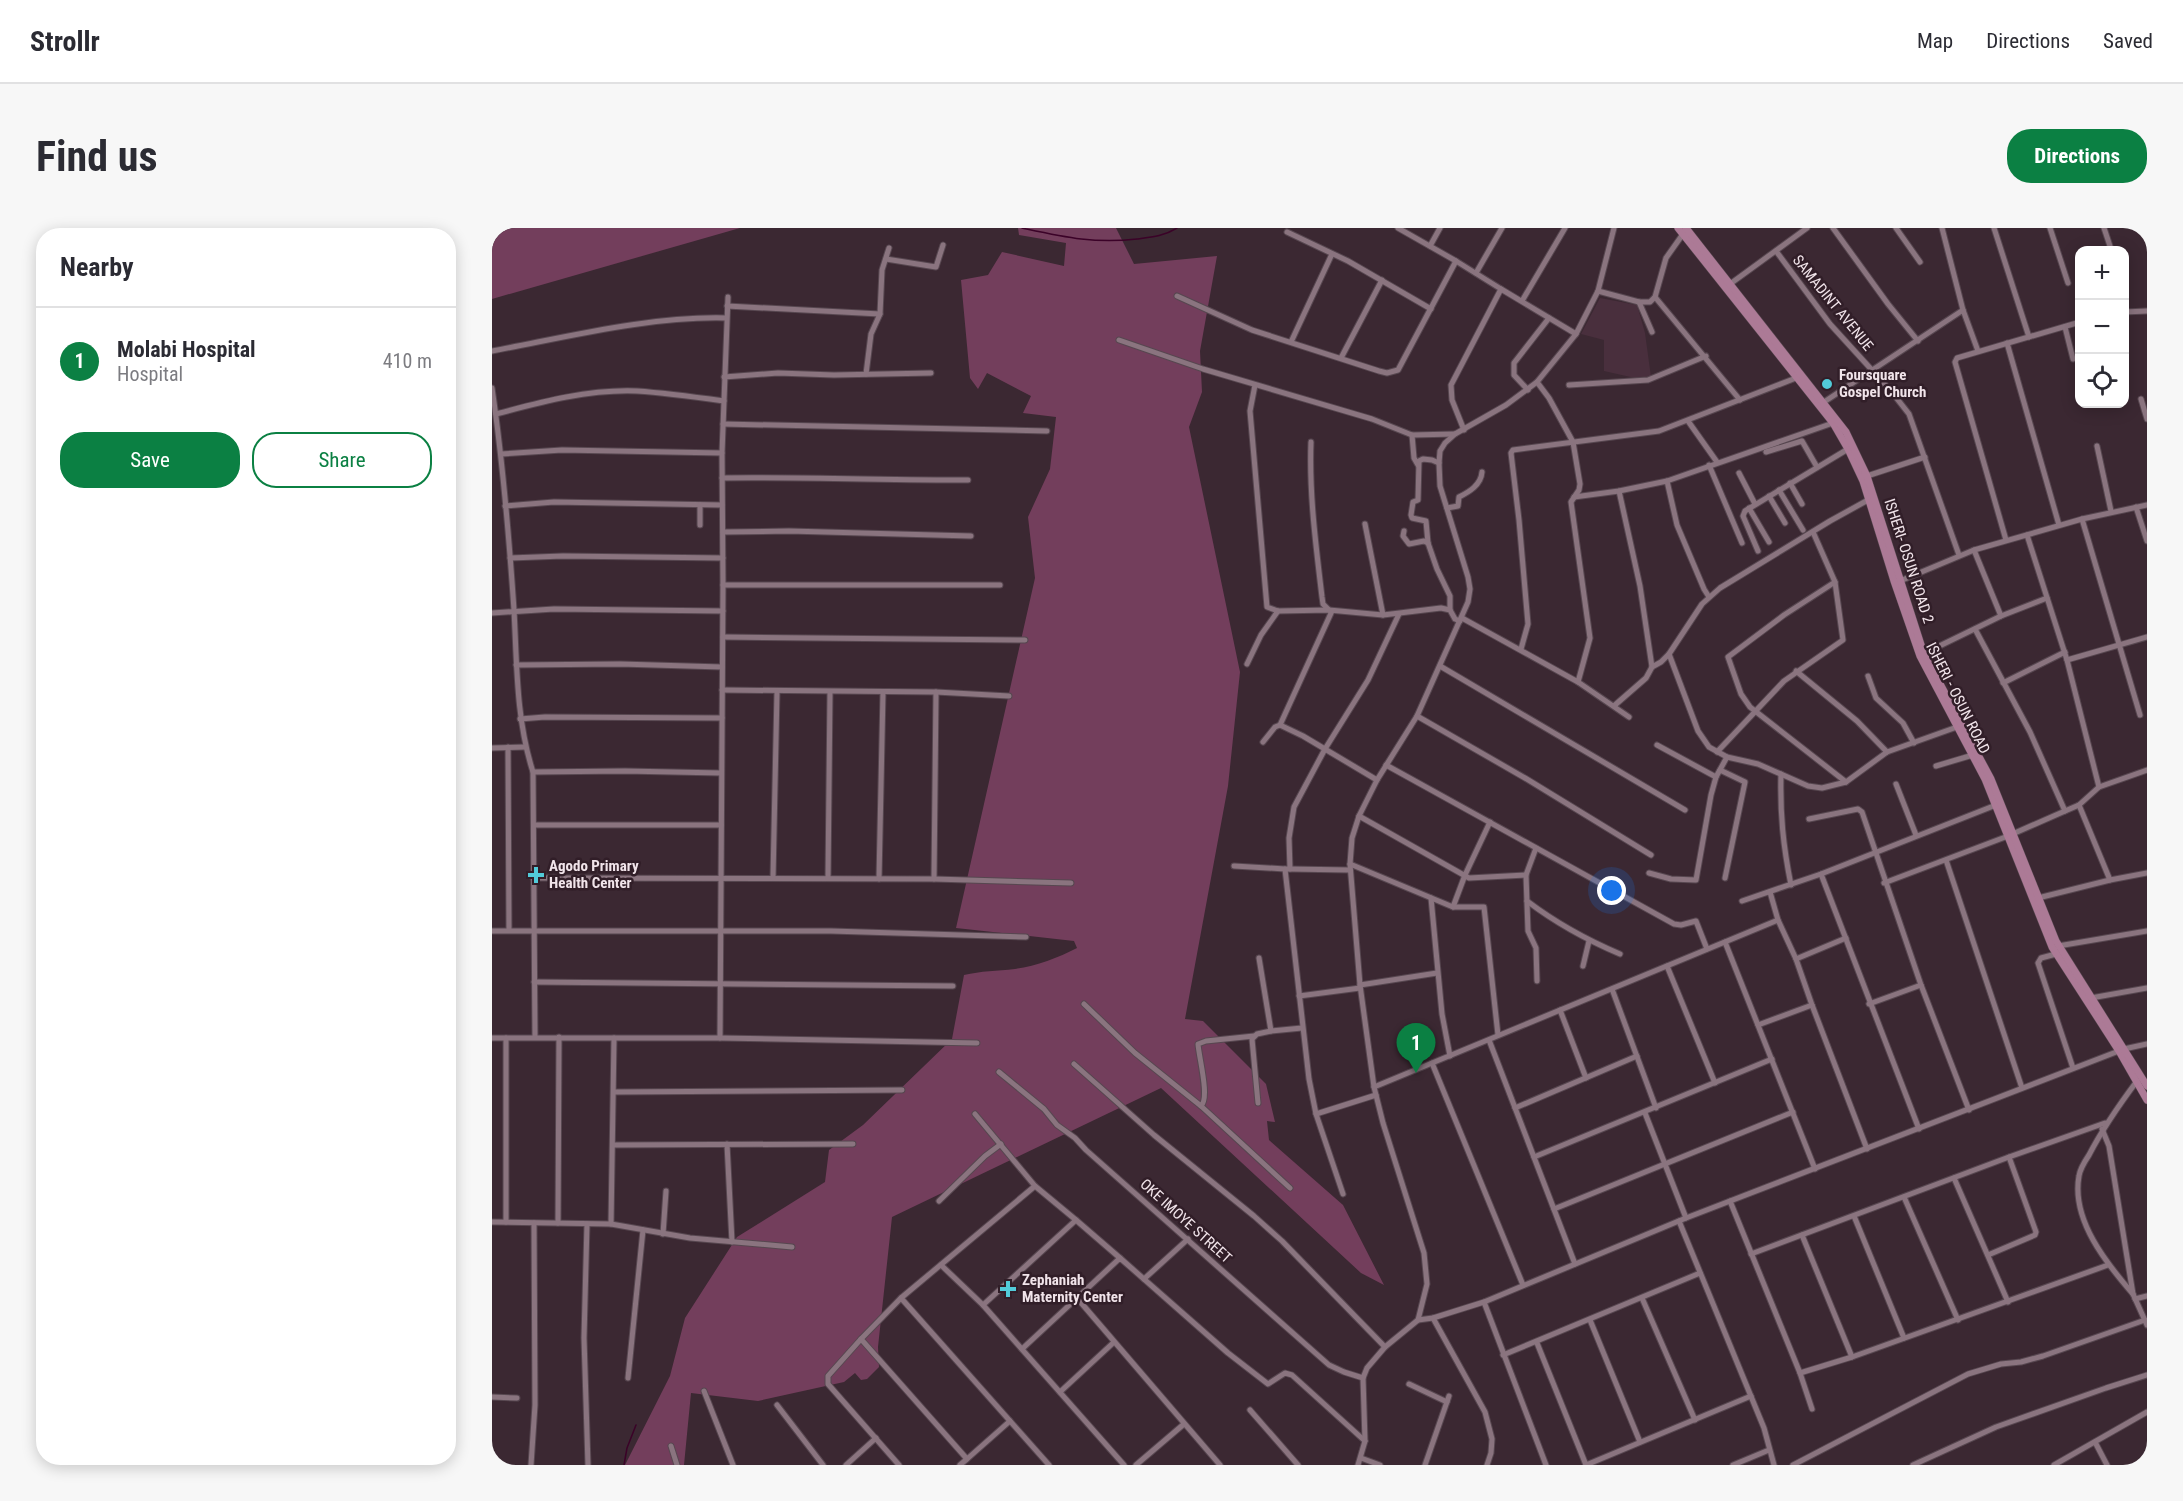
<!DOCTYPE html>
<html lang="en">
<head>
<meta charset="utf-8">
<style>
	body { margin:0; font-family:"Roboto Condensed",sans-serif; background:#f7f7f7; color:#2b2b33 }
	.controls { position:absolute; right:18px; top:18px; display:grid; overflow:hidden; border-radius:12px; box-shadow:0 3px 15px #0003 }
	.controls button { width:54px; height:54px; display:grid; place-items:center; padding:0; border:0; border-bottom:2px solid #e1e1e2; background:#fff; color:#2b2b33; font:30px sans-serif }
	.you { position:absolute; left:1120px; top:663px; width:21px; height:21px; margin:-15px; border:4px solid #fff; border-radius:50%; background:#1a73e8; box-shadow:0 0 0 9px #1a73e833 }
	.badge { display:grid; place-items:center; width:39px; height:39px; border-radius:50%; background:#0b8043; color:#fff; font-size:20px; font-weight:700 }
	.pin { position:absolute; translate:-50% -50px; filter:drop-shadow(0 2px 3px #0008) }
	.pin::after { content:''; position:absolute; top:32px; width:21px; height:18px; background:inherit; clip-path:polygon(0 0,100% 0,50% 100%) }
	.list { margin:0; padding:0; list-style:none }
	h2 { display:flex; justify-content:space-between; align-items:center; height:78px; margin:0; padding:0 24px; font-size:26px }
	h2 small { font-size:20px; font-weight:400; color:#7c7c81 }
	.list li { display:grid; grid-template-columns:39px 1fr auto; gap:18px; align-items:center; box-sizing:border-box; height:108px; padding:0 24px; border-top:2px solid #e1e1e2 }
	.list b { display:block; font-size:22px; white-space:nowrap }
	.list p { margin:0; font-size:20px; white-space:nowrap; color:#7c7c81 }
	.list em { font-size:20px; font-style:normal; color:#7c7c81 }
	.actions { display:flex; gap:12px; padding:18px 24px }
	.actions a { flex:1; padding:14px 0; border:2px solid #0b8043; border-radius:24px; text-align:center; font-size:21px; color:#0b8043 }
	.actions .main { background:#0b8043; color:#fff }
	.icon { flex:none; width:33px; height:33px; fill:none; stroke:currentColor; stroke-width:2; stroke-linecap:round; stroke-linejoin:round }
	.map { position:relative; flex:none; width:1655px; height:1237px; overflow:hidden; border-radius:24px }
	header { display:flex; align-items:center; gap:36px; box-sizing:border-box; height:84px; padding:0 30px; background:#fff; border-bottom:2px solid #e1e1e2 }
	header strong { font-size:28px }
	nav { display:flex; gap:33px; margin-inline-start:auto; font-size:21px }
	.intro { display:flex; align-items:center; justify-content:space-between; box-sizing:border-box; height:144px; padding:0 36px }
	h1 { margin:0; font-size:42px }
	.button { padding:15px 27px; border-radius:24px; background:#0b8043; color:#fff; font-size:21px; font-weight:700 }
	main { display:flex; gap:36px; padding:0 36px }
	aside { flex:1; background:#fff; border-radius:24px; box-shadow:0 3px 15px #0003 }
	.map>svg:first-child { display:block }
</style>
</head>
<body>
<header>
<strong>Strollr</strong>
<nav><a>Map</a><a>Directions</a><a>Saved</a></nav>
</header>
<div class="intro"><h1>Find us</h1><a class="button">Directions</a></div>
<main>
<aside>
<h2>Nearby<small></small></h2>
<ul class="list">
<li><span class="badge">1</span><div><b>Molabi Hospital</b><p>Hospital</p></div><em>410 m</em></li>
</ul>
<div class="actions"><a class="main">Save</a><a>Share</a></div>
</aside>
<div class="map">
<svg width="1655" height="1237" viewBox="0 0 1655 1237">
	<rect width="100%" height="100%" fill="#3b2832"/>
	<polygon fill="#492f3d" points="1108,70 1145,77 1153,105 1159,149 1143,150 1112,143 1112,112 1089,106"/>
	<g fill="#733e5c">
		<polygon points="0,0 248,0 0,71"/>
		<path d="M526 0H624L642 36 725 28 708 123 710 164 697 199 748 444 736 558 693 791 711 793 774 856 783 894 775 893 777 912 851 977 892 1057 869 1045 669 860 400 989 386 1119 387 1139 375 1151 369 1152 363 1145 352 1154 266 1173 199 1165 192 1237H133L178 1148 193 1090 245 1009 333 954 337 922 371 897 460 811 472 747C489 743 505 743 523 741 544 738 566 730 585 720L582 713 464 700 543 350 536 289 558 241 564 189 531 185 539 168 495 145 486 161 478 150 469 52 496 47 510 24 572 38 574 15 527 7Z"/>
	</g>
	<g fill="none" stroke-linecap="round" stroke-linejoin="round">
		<g stroke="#3b0228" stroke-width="1.5">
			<path d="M530 0C572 9 602 16 645 11 661 9 672 8 685 0"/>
			<polyline points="132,1237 135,1220 144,1197"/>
		</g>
		<g stroke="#574750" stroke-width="7">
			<g id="minor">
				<polyline points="906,0 964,33 1009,61 959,157 960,172 972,202"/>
				<polyline points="1341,0 1396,76 1426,113"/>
				<polyline points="1404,0 1428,34"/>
				<polyline points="1450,0 1471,82 1486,123"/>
				<polyline points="1502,0 1537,109"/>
				<polyline points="1558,0 1576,55"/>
				<polyline points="1612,0 1618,18"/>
				<polyline points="795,4 856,33 939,81"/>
				<polyline points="938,18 948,0"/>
				<polyline points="1284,23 1338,96 1399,163 1417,186 1467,327"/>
				<polyline points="394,31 444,39 451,17"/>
				<polyline points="984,45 1010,0"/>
				<polyline points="1238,56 1315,0"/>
				<polyline points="1009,61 1084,106"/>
				<polyline points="1106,63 1147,74 1158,74 1163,69 1174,30 1191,6"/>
				<polyline points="685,68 760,102 887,143 895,145 906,142 964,33"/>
				<polyline points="1163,69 1248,172"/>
				<polyline points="1030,73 1073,0"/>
				<polyline points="1147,74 1160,104"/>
				<polyline points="235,78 388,86"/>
				<polyline points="1632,84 1655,83"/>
				<polyline points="1573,99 1581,131"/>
				<polyline points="627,112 711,141 880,191 920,207 963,206"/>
				<polyline points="799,114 840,26"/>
				<polyline points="1515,115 1567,297"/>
				<path d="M0 123C75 109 158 88 234 90"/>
				<polyline points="849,130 890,52"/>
				<polyline points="374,146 379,106 388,86 390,42 397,20"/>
				<polyline points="232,149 286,145 342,147 439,145"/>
				<polyline points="1045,154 1057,170 1081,214 1088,256 1087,262 1079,274 1098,410 1086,454"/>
				<polyline points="763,157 758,183 775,379 786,383 837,382 891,387 949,380 958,382 963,391 968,393"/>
				<polyline points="1077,157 1156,152 1214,128"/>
				<path d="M0 160C11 234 17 308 22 382 25 437 24 491 41 544L43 809"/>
				<polyline points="1036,162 1022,147 1022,135 1057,90"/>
				<polyline points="1649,171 1655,191"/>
				<polyline points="1332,174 1471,82"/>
				<path d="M4 186C49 174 97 161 145 163 174 165 203 169 232 173"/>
				<polyline points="1196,193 1225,234"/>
				<polyline points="231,196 555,203"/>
				<polyline points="920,207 922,230 926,237"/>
				<path d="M819 214C817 266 824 318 830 369L831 376 837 382"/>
				<polyline points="1605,218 1619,283"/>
				<polyline points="1274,224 1310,213 1325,239"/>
				<polyline points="9,226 70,222 230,225"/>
				<polyline points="947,235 940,232 931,231 927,233 926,272 921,274 919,287 920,290 934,293 936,315 945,341 958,368 958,382"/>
				<polyline points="1217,237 1250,315"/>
				<polyline points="1247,245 1263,276"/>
				<polyline points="1375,248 1433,229"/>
				<path d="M230 250C312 249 394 252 476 252"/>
				<polyline points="1175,253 1185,297 1212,361 1217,369"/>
				<polyline points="1298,255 1310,276"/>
				<polyline points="1287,262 1311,302"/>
				<polyline points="1277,268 1293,295"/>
				<polyline points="1082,269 1127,263 1175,253 1341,195"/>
				<polyline points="1376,272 1338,293 1228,360 1210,376 1177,426 1206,503 1217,519 1235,529 1266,536 1316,558 1330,560 1354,554 1395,524 1465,499"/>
				<polyline points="13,278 62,274 230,277"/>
				<polyline points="1644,279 1655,313"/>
				<path d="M955 280 966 278 967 269C977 264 989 257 990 244"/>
				<polyline points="1257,280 1277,314"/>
				<polyline points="1590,291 1648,487"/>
				<polyline points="873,296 891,387"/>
				<polyline points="208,297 208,277"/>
				<polyline points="912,303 911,308 917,316 932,313 936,315"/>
				<polyline points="231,304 297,303 479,308"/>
				<polyline points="1514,312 1463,134 1465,130 1588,94"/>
				<polyline points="1482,322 1509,388"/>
				<polyline points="1266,323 1251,288 1253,283 1356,221"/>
				<polyline points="18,330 71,328 231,330"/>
				<polyline points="1408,353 1482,322 1590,291 1655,277"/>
				<polyline points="1343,354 1292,387 1236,429 1249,466 1258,479 1354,554"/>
				<polyline points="231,357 508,357"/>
				<polyline points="0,385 62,381 231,383"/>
				<polyline points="970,390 1086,454 1137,489"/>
				<polyline points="1483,401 1538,504 1573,583"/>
				<polyline points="231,409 533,412"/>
				<polyline points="1029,421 1036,396 1027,292 1019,225 1021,222 1167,203 1304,150"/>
				<polyline points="1431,426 1509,388 1555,370"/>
				<polyline points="1575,432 1655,409"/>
				<polyline points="755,436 769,407 786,383"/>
				<polyline points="24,437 128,436 230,439"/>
				<polyline points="948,438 1193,582"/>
				<polyline points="1160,439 1169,434 1177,426"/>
				<polyline points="1304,443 1365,493 1395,524"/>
				<polyline points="1376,448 1384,470 1411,495 1422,515"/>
				<polyline points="1511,455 1573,424"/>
				<polyline points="230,462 444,464 517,468"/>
				<polyline points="1123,477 1154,450 1160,439 1148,358 1127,263"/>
				<polyline points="925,488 1033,550 1159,627"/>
				<polyline points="28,491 53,489 230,490"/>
				<polyline points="788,497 811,508 885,552"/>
				<polyline points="771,514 783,499 788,497 840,383"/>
				<polyline points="1165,517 1224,549"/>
				<polyline points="16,519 17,702"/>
				<polyline points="0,520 33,519"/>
				<polyline points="1225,524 1292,453 1351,412 1343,354 1321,304"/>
				<polyline points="894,537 1182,696 1189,697 1204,693 1215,721"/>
				<polyline points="1444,538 1481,527"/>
				<polyline points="1228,542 1253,554 1233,650"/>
				<polyline points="41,544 133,543 229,545"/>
				<path d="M1289 546C1288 586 1291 617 1299 657"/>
				<polyline points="1404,556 1424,607"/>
				<polyline points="1607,559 1655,542"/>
				<polyline points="1587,577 1618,652"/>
				<polyline points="867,588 977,650 1034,647"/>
				<polyline points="1317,591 1366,581 1370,584 1429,757 1477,882"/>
				<polyline points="42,597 229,597"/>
				<polyline points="1044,620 1034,647 1036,703 1044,720 1045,753"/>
				<polyline points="1454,632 1530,860"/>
				<polyline points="858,636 961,679 992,679 1006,807"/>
				<polyline points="742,638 793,641"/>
				<polyline points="798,641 857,642"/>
				<polyline points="1157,645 1179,651 1204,652 1219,567 1224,549 1235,529"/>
				<polyline points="1329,646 1427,901"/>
				<polyline points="41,650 442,651 579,655"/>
				<polyline points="281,650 285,464"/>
				<polyline points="336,650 338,464"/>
				<polyline points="387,651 391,464"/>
				<polyline points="442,651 444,464"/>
				<polyline points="1392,655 1516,608 1573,583 1587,577 1607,559 1575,432 1535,307"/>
				<polyline points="1278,664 1286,692 1304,731 1320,777 1375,921"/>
				<polyline points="939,670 950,786 958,828"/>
				<polyline points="1546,670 1618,652 1655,645"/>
				<path d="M1035 673C1064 695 1095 712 1128 726"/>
				<polyline points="1250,673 1329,646 1504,577"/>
				<polyline points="961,679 973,647 998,594"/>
				<polyline points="0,703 339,703 534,709"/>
				<polyline points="1233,714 1323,941"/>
				<polyline points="1566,718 1655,703"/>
				<polyline points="1564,726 1549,730 1546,735 1581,840"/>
				<polyline points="767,730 779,803 810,800"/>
				<polyline points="1304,731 1354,710"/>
				<polyline points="1091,738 1097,713"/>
				<polyline points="1175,738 1223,855"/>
				<polyline points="42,754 461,758"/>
				<polyline points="868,757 945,745"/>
				<polyline points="1120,761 1164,880"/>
				<polyline points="807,768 868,760"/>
				<polyline points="1599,770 1655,760"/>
				<path d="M592 776 643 825 709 878C718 870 707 830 706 816L714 813 762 808"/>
				<polyline points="1377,776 1429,757"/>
				<polyline points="1068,782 1094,850"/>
				<polyline points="1266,797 1320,777"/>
				<polyline points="0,810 228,810 485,815"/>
				<polyline points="228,810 231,357 230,225 236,69"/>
				<polyline points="997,812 1083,1036"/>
				<polyline points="940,835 1031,1057"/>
				<polyline points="582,836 662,907 762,988 790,1013 893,1119"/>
				<polyline points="507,844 552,881 565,897 583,910 594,922 837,1137 852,1144 871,1150"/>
				<polyline points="882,859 1286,692"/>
				<polyline points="122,864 410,862"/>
				<polyline points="766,875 760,811 765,806 779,803"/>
				<polyline points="709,878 798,960"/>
				<polyline points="1023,880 1145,828"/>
				<polyline points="1153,885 1194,990"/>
				<polyline points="483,886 543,958"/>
				<polyline points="824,886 884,867"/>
				<polyline points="1610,901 1617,918 1641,1066 1655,1097"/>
				<polyline points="235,916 240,1014"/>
				<polyline points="121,917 361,916"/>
				<polyline points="1042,929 1280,831"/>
				<polyline points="1462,950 1516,1074"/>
				<polyline points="851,966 824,886 817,851 793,641 798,641 797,610 802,579 833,521 876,452 907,386"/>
				<polyline points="1412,969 1466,1092"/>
				<polyline points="447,973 493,928 509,916"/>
				<polyline points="1238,973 1308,1145 1360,1129 1616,1037"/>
				<polyline points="1062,981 1301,884"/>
				<polyline points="1362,988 1412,1110"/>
				<polyline points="584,992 628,1030"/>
				<polyline points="1187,993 1272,1200 1282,1237"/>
				<polyline points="0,994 119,996 198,1010 300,1019"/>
				<polyline points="14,994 14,810"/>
				<polyline points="66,995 67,809"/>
				<polyline points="95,996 92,1110 96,1237"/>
				<polyline points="119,996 122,810"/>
				<polyline points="171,1006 174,963"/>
				<polyline points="1310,1007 1360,1129"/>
				<polyline points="1259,1026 1517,929 1613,895"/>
				<polyline points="1496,1027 1543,1007 1544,1004 1517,929"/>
				<polyline points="449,1037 491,1077"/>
				<polyline points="652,1051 696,1011"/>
				<path d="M1641 1066C1615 1036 1579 992 1587 948 1588 941 1593 933 1597 927 1611 900 1627 877 1645 853"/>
				<polyline points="409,1070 369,1111 475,1231 468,1237"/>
				<polyline points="1150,1070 1203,1192"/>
				<polyline points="1643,1071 1655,1068"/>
				<polyline points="992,1074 1054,1237"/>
				<polyline points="941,1090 993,1184 1000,1211 999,1225 995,1237"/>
				<polyline points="926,1092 941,1090 992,1074 1194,990 1632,821 1655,816"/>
				<polyline points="1098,1092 1148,1214"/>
				<polyline points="369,1111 336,1148 336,1156 407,1237"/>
				<polyline points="1045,1115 1094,1237 1259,1168"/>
				<polyline points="530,1121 585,1070"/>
				<polyline points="1011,1127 1208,1045"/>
				<polyline points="1308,1145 1320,1181"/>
				<polyline points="136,1150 151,1002"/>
				<polyline points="917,1156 955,1174"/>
				<polyline points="212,1163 241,1237"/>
				<polyline points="568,1164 621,1115"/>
				<polyline points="0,1169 25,1170"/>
				<polyline points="285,1177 331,1237"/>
				<polyline points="758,1182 806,1237"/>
				<polyline points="1603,1214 1615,1237"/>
				<polyline points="179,1218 185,1237"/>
				<polyline points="869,1230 888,1237"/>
				<polyline points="475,1231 518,1193"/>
				<polyline points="39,1237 43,1177 42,995"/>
				<polyline points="354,1237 384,1210"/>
				<polyline points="557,1237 409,1070 543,958 584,992 491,1077 632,1237"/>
				<polyline points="644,1237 692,1196"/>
				<polyline points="728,1237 585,1070 628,1030 736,1125 776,1156 793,1145 800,1147 873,1213"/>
				<polyline points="866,1237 873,1213 871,1150 875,1140 893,1119 926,1092 935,1056 932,1025 891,895 882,859 868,757 858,636 860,610 867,588 885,552 925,488 976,374 978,361 976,349 948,258 947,235 948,223 953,215 963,206 1014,177 1045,154 1084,106 1106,63 1122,0"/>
				<polyline points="933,1237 957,1168"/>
				<polyline points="1241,1237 1277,1222"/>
				<polyline points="1301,1237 1476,1146 1509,1136 1529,1134 1551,1128 1653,1092"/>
				<polyline points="1421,1237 1504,1199 1614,1160 1655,1147"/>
				<polyline points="1562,1237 1655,1184"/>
			</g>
		</g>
		<g stroke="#574750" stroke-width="8">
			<g id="secondary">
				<polyline points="1186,0 1341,195 1356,221 1371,253 1402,353 1428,428 1493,551 1560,719 1627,823 1655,872"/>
				<polyline points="1194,0 1354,204 1375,248 1432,426 1499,551 1564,713 1655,858"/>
			</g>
		</g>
		<use href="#minor" stroke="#8a747f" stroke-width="5"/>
		<use href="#secondary" stroke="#ac7a96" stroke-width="7"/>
	</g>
	<g fill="#52cbd9" stroke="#311e28" stroke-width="2">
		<circle cx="1335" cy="156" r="6"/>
		<path d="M41 638h6v6h6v6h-6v6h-6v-6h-6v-6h6z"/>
		<path d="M513 1052h6v6h6v6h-6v6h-6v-6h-6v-6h6z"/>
	</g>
	<g text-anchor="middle" stroke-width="5" stroke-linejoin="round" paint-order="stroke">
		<g font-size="15" fill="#f1e4ea" stroke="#311e28">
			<text transform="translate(1341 75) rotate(51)" y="5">SAMADINT AVENUE</text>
			<text transform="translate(1417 333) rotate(72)" y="5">ISHERI- OSUN ROAD 2</text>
			<text transform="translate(1466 470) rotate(63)" y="5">ISHERI - OSUN ROAD</text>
			<text transform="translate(694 993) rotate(42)" y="5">OKE IMOYE STREET</text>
		</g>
		<g font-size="15" font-weight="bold" fill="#f1e4ea" stroke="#311e28" text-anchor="start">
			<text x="1347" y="152">Foursquare<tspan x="1347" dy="17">Gospel Church</tspan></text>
			<text x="57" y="643">Agodo Primary<tspan x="57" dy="17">Health Center</tspan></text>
			<text x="530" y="1057">Zephaniah<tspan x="530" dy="17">Maternity Center</tspan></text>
		</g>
	</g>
</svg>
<div class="controls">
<button>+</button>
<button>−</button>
<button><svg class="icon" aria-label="locate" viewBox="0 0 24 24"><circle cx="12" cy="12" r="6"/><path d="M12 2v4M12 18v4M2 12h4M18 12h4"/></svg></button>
</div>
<div class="you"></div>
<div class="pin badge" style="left:924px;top:845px">1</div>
</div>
</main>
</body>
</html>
